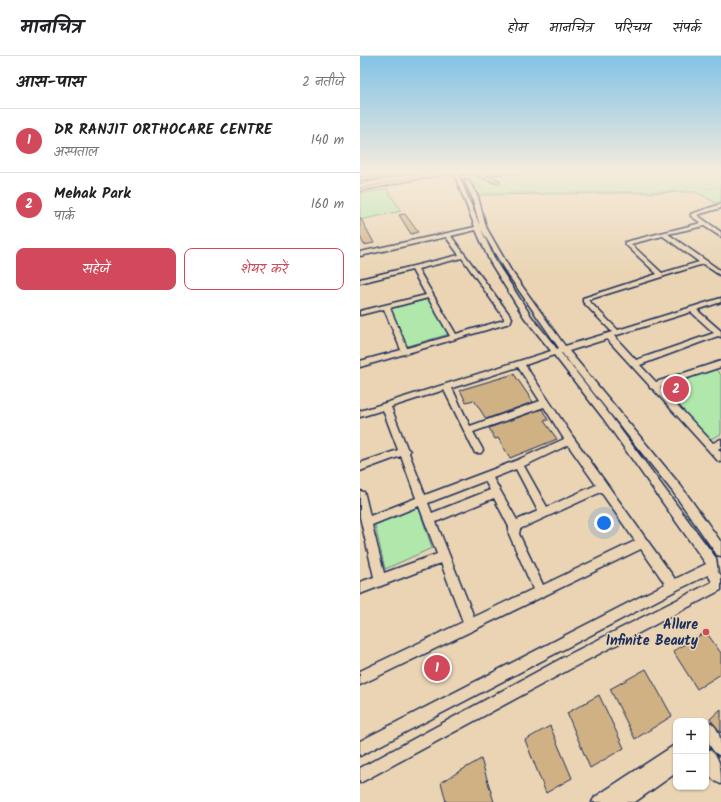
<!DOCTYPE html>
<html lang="hi">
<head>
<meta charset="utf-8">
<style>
	body { margin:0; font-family:Kalam,"Playpen Sans Deva",sans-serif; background:#f2f2f2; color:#202124 }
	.controls { position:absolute; right:12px; bottom:12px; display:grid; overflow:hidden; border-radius:8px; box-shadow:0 1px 3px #0004 }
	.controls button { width:36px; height:36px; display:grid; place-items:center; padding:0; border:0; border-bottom:1px solid #e0e0e0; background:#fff; color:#202124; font:20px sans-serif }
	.you { position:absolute; left:244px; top:467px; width:14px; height:14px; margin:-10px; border:3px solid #fff; border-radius:50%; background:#1a73e8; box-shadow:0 0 0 6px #1a73e833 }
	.badge { display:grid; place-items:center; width:26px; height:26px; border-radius:50%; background:#d1495b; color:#fff; font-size:13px; font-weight:700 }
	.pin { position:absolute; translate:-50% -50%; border:2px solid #fff; box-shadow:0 1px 4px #0006 }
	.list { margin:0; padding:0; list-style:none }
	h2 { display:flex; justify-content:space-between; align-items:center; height:52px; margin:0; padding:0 16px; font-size:17px }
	h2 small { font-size:13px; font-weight:400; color:#757577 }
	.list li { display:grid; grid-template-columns:26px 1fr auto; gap:12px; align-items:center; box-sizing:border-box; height:64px; padding:0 16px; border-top:1px solid #e0e0e0 }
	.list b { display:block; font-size:15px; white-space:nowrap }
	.list p { margin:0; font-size:13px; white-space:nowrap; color:#757577 }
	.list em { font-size:13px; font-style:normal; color:#757577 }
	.actions { display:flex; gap:8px; padding:12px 16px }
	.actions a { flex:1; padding:9px 0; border:1px solid #d1495b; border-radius:8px; text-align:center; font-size:14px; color:#d1495b }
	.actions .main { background:#d1495b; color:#fff }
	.map { position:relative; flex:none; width:361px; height:746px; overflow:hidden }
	header { display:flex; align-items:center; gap:24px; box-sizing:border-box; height:56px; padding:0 20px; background:#fff; border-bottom:1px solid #e0e0e0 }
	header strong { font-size:19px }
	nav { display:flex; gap:22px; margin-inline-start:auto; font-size:14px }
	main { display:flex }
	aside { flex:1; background:#fff }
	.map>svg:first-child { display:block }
</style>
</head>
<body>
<header>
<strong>मानचित्र</strong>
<nav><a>होम</a><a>मानचित्र</a><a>परिचय</a><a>संपर्क</a></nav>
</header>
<main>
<aside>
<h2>आस-पास<small>2 नतीजे</small></h2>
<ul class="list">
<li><span class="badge">1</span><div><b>DR RANJIT ORTHOCARE CENTRE</b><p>अस्पताल</p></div><em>140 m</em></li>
<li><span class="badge">2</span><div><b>Mehak Park</b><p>पार्क</p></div><em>160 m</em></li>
</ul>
<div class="actions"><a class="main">सहेजें</a><a>शेयर करें</a></div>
</aside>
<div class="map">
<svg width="361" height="746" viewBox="0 0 361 746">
	<rect width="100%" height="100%" fill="#ead4b3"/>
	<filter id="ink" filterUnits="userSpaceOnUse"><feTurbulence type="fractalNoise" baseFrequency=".025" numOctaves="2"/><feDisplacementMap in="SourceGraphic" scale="8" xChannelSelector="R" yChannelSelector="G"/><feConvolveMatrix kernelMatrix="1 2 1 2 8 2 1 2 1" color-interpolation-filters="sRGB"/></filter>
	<g filter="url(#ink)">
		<g fill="#b0e8ab" stroke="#668c84">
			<polygon points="106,115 361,115 361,146 356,147 336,136 119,139"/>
			<polygon points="27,133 41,155 0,164 0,138"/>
			<polygon points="69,243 89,278 45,291 29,253"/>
			<polygon points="355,313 361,319 361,378 348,384 299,331"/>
			<polygon points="58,450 72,492 25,513 14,465"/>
		</g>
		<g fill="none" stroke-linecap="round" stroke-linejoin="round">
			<polygon fill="#89d9e3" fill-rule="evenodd" points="4,115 18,115 0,120 0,116"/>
		</g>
		<g fill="#d0b184" stroke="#1b2f5e">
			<polygon points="45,158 58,176 51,178 39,159"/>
			<polygon points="0,161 14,187 4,189 0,180"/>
			<polygon points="154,318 173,346 126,363 114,344 106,346 100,334"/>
			<polygon points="182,353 188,364 184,365 197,383 150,402 138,382 135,383 129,372"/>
			<polygon points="346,576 361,597 361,618 337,633 313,595"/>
			<polygon points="286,613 312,660 275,683 250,633"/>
			<polygon points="239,639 264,692 230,712 207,657"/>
			<polygon points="361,653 361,677 350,663"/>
			<polygon points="190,670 212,722 186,737 165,684"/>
			<polygon points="121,703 134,746 86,746 81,726"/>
		</g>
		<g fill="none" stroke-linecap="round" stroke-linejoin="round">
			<g stroke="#1b2f5e" stroke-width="3">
				<g id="minor">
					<polygon points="35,115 44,115 0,124 0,122"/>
					<path d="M94 115H222L220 116 121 118 139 125V127H137L115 118H101L99 120 120 170 112 141 104 124H108L118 141 126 171 150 213 205 290 252 276 223 246V242L297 218 265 188V186L341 167 331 160V158L361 148V152L337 159 361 176V181L344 170 308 178 361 215V220L343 208 228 244 258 274 361 242V246L337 254 361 275V281L358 280 280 309 296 326 361 305V311L300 331 353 387 361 383V391L358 393 361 396V406L358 405 293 333 290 332 289 329 247 283 209 295 321 430 361 486V500L357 499 313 436 202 297H201L249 358 356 502 358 516 361 519V534L214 611 0 727V712L204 601 352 526 348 519 317 534 0 700V685L305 528 281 493 0 629V615L103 566 81 507 0 538V526L14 521 0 461V435L4 436 5 439 10 460 56 442 41 400 0 415V407L38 394 23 354 0 361V355L191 295 164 261 130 206 116 174 91 180 152 262 150 267 0 311V305L41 294 24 253 0 259V255L66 239 52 214 0 227V223L99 199 86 181 0 200V196L115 171 95 120 96 117 56 123 0 135V133L56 121ZM121 173 144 213 199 292 197 293 171 260 136 206ZM303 180 339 206 302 217 271 188ZM102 202 144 262V264L96 278 58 213ZM68 242 90 280 47 292 30 252ZM331 256 354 277 276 304 254 280ZM194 299 243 362 346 508 315 523 213 381 165 309ZM158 311 180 345 110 370 92 332ZM84 334 115 397H121L123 394 113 376 184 351 204 383 155 405 65 439 49 397 50 395 47 392 31 351ZM208 389 236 429 187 451 164 410ZM156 413 178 455 157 464 133 422ZM125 425 130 434 72 457 68 447ZM241 436 275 485 183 529 159 478 160 473ZM134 442 149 471V478L173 533 114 561 76 466ZM59 450 77 498 24 517 12 469Z"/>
					<path d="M349 666C361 672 361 687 361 700 348 695 346 679 346 667Z"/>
					<polygon points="316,688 316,717 275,746 232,746 235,741"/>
					<path d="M346 692C361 698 361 714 361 728 345 722 346 706 346 692Z"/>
				</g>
			</g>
			<g stroke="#1b2f5e" stroke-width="3">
				<polygon id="highway" points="68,115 83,115 0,132 0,128"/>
			</g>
			<polyline stroke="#1b2f5e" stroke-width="1" stroke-dasharray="0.5 1.5" stroke-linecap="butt" points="115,122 124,137 326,135 327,132 342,133 361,131"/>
			<use href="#minor" fill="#ead4b3" fill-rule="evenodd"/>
			<use href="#highway" fill="#ead4b3" fill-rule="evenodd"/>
		</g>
	</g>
	<linearGradient id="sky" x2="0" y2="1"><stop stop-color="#82c3e6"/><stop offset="0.53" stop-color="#f6ecdd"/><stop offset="1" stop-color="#f6ecdd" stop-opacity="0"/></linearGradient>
	<rect width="361" height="219" fill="url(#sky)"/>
	<circle fill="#d1495b" stroke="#ead4b3" stroke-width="1.5" cx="346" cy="576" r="4"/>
	<g text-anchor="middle" stroke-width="3" stroke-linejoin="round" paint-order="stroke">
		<g font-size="14" font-weight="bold" fill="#1b2f5e" stroke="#ead4b3" text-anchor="end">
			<text x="338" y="573">Allure<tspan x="338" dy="16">Infinite Beauty</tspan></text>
		</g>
	</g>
</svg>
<div class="controls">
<button>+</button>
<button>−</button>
</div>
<div class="you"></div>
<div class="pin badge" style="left:77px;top:612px">1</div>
<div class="pin badge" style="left:316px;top:333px">2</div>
</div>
</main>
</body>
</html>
